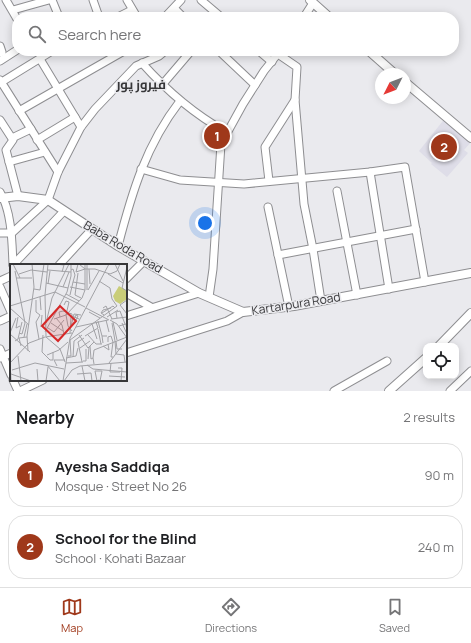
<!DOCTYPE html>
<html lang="en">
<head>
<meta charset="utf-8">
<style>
	body { margin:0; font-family:Manrope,Cairo,sans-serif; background:#f6f6f6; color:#202124 }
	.controls { position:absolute; right:12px; bottom:12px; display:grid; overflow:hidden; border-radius:8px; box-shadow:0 2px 10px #0003 }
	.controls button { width:36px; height:36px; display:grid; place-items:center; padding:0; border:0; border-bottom:1px solid #e0e0e0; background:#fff; color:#202124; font:20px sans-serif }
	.compass { position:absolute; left:375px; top:68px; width:36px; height:36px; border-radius:50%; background:#fff; box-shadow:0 2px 10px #0003; rotate:228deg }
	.you { position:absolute; left:205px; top:223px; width:14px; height:14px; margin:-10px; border:3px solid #fff; border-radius:50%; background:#1a73e8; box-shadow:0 0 0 6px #1a73e833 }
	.badge { display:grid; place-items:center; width:26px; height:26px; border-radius:50%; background:#9f381a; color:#fff; font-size:13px; font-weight:700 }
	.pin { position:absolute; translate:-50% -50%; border:2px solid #fff; box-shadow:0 1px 4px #0006 }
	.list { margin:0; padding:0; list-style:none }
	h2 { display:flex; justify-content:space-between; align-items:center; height:52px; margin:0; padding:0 16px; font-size:17px }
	h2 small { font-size:13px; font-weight:400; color:#757577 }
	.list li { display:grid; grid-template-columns:26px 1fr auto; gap:12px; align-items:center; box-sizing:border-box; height:64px; margin:0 8px 8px; padding:0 8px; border:1px solid #e0e0e0; border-radius:16px }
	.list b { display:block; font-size:15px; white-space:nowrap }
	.list p { margin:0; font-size:13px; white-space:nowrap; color:#757577 }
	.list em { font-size:13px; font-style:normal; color:#757577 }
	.icon { flex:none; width:22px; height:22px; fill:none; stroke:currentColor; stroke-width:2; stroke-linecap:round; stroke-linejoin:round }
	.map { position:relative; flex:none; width:471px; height:391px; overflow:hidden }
	.search { position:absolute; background:#fff; box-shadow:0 2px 10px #0003; left:12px; right:12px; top:12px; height:44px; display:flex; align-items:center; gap:10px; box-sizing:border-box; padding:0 14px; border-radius:16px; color:#757577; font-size:15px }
	.sheet { height:196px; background:#fff }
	nav { display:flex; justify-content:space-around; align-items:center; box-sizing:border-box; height:56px; border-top:1px solid #e0e0e0; background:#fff; font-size:11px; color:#757577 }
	nav a { display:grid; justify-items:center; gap:2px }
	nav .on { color:#9f381a }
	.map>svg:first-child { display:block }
</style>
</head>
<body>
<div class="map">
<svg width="471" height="391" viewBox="0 0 471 391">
	<rect width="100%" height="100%" fill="#eaeaee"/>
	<polygon fill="#dedde8" points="446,117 471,142 464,150 468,153 447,177 431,164 432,163 419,151"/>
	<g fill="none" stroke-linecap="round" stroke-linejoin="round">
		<g stroke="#8e8e91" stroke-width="9">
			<g id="minor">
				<polyline points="6,0 17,19"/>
				<polyline points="52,0 59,17"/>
				<polyline points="93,0 99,17"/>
				<polyline points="127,0 137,17"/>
				<polyline points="201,0 221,17"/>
				<polyline points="175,9 183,17"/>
				<polyline points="13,10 49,0"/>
				<polyline points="118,17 132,10"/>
				<polyline points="165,17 181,0"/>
				<polyline points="304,17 313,3"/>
				<polyline points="0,46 2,52 0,53"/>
				<polyline points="219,51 255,85"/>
				<polyline points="259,51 272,62"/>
				<polyline points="278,54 297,67 295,100 304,204 313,249 321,301"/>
				<polyline points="40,59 81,127"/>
				<polyline points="0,61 17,50"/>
				<path d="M142 63C167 91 194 114 226 132"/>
				<polyline points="0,80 58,172"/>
				<polyline points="0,83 52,51"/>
				<polyline points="162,85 191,51"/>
				<polyline points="19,111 124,51"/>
				<polyline points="0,120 13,140 6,150 18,196"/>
				<polyline points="12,138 31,129"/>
				<polyline points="37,140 75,117"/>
				<polyline points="9,162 45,152"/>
				<polyline points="141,169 180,180 244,184 370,172 405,167 425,282"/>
				<polyline points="370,172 389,289"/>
				<polyline points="269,181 265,147 295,100"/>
				<polyline points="337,191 357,295"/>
				<path d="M0 192C12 212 12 243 13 265"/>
				<polyline points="268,207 289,307"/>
				<polyline points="0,233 12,233 48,200 58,172 81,127 95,109 136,66 159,56 165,51"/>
				<path d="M118 246C132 192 146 145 180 101"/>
				<polyline points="278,255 416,229"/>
				<polyline points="13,265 64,211"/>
				<polyline points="59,265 92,229"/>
				<polyline points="126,279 144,261"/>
				<polyline points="0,281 11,276"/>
				<polyline points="0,287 11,312"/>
				<polyline points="126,293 151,307"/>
				<polyline points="209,297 213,269 221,144 243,104 264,71 280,51"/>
				<polyline points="126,316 199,293"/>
				<polyline points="0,321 11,316"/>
				<polyline points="0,349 11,375"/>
				<polyline points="126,353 227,321 243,312"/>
				<polyline points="0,358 11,353"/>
				<polyline points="13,380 18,391"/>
				<polyline points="20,391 43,380"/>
				<polyline points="334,391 387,361"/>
				<polyline points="450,391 471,371"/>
			</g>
		</g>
		<g stroke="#8e8e91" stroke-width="10">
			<g id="tertiary">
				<polyline points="310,0 329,17"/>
				<polyline points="369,51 395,74"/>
				<polyline points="405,82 471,138"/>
				<polyline points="0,198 18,196 48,200 118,246 199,293 243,312 294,306 471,273"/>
				<polyline points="439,346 471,313"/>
				<polyline points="389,391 426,358"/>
			</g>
		</g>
		<use href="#minor" stroke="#fff" stroke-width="7"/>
		<use href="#tertiary" stroke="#fff" stroke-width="8"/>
	</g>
	<g text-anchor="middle" stroke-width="3" stroke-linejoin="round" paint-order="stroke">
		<g font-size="12" fill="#373739" stroke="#eaeaee">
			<text transform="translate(123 247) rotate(31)" y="4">Baba Roda Road</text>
			<text transform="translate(296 304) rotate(-9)" y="4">Kartarpura Road</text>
		</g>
		<g font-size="13" font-weight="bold" fill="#373739" stroke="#eaeaee">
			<text x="141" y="89">فیروز پور</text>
		</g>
	</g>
	<g transform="translate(10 264)">
		<rect width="117" height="117" fill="#eaeaee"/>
		<path d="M109 22 117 27V35L110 40 105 37 103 32Z" fill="#c9cd78"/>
		<path fill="none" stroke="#a2a2a6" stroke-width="1" d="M3 0 10 14M46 0 54 1 52 8M68 0 66 8 75 5M69 0 75 5H85M77 0V26M105 0 113 17M117 3 112 24 117 27M79 5 80 20M85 5 100 10 107 7 110 0M38 6 61 8M61 6 63 5 65 11 63 18M5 7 15 59 12 70 9 69M68 9 65 31 71 34M9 10 21 6 37 8M98 10 113 19M6 14H22M89 17 100 24 102 35 107 42M36 19 58 24M38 20 40 7M53 23 59 8M60 23 75 26M24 25 30 26 34 0M78 26 89 7M56 30 69 37M35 31 36 72M35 31 38 0M60 31 63 18 75 20M30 33 31 46M26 36V48L30 51 26 58 29 75M117 36 110 41 117 50M54 41 56 37 59 38 56 51 58 62 62 67M0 42 45 28 75 43M0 44 19 61M76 44 99 56M93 44 96 42 102 55M79 48 90 54M92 49 103 42 105 44M57 50 69 55M66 51 68 52 66 56 64 55ZM94 51 91 49 93 46 101 44M8 53 6 64 10 62M50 53 49 48 53 47 62 50V52M97 53 108 46M46 54 52 61 54 70M107 54 106 48 110 47 115 60M44 55 56 51 72 34 75 26V0M101 55 117 53M96 56 99 68M100 56 107 60 117 74M88 57 92 72M103 58 107 76M36 59 42 34 59 0M41 59 53 67M102 59 105 77M112 59 117 70M82 60 87 75M61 62 64 50 71 51M109 62 116 60 117 68M31 63 32 51M66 63 98 56M38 64 44 68 54 56M88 65 91 80M35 68 57 28 61 12V0M0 69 6 54M60 69 61 53M0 70 20 88M33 71 32 88 40 96H43V88M69 71 78 84 84 78M78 71 86 80H92M75 72 88 64 86 58M14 73 17 60M36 73 50 85 55 98M5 77 8 75 12 58M105 77 106 90M106 77 107 85H112M98 78V73L101 72 103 78M103 78 101 93H103M93 79 92 72H97M11 82 9 74 17 73M80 82 81 95 83 94 84 100M93 82 99 86 98 80M70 84 80 77M18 87 17 72 24 23 22 0M106 90 114 91 115 98M37 91 49 86 58 78M8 92 11 117M58 92H61L60 76 107 42M63 93 64 77 72 71M56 94 66 92 68 84M83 94 84 86 117 73M78 95 79 83M0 97 1 117M73 97H76V85M72 98 68 78 74 74M0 99 19 79 35 73 62 69M56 99 73 98M99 99 117 75M101 99 100 108H110M37 101 50 117M77 101 83 105 117 108M47 102 44 96H55M72 102 75 117M108 104H112L111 117M27 105 28 117M2 106 25 99 54 105M1 110 21 117M67 110 81 109 82 117M99 112 115 113M88 116 90 117 92 107M36 117 38 103M53 117 60 74 99 0M54 117 62 106 70 102 117 98M87 117 85 107H92"/>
		<path fill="#d62828" fill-opacity="0.15" stroke="#d62828" stroke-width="2" d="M50 42 66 57 48 77 32 62Z"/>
		<rect width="117" height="117" fill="none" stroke="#373739" stroke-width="2"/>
	</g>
</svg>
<div class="controls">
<button><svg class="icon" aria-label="locate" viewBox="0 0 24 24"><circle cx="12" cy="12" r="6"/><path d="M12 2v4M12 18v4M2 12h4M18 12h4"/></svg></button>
</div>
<svg class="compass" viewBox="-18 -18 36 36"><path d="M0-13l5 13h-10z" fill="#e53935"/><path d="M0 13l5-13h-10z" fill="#757577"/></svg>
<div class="you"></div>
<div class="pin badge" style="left:217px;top:136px">1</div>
<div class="pin badge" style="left:444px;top:147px">2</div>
<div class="search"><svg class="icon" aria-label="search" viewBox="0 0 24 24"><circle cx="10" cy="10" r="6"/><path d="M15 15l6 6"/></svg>Search here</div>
</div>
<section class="sheet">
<h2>Nearby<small>2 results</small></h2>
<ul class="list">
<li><span class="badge">1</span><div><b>Ayesha Saddiqa</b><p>Mosque · Street No 26</p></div><em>90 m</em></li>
<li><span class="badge">2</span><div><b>School for the Blind</b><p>School · Kohati Bazaar</p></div><em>240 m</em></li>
</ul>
</section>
<nav>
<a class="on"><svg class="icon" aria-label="map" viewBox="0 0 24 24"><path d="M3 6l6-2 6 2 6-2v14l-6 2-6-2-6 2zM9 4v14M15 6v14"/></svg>Map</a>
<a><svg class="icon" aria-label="directions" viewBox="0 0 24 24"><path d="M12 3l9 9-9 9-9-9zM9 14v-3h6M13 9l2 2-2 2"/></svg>Directions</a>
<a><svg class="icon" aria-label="saved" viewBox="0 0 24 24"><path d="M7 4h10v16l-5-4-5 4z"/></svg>Saved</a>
</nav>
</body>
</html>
